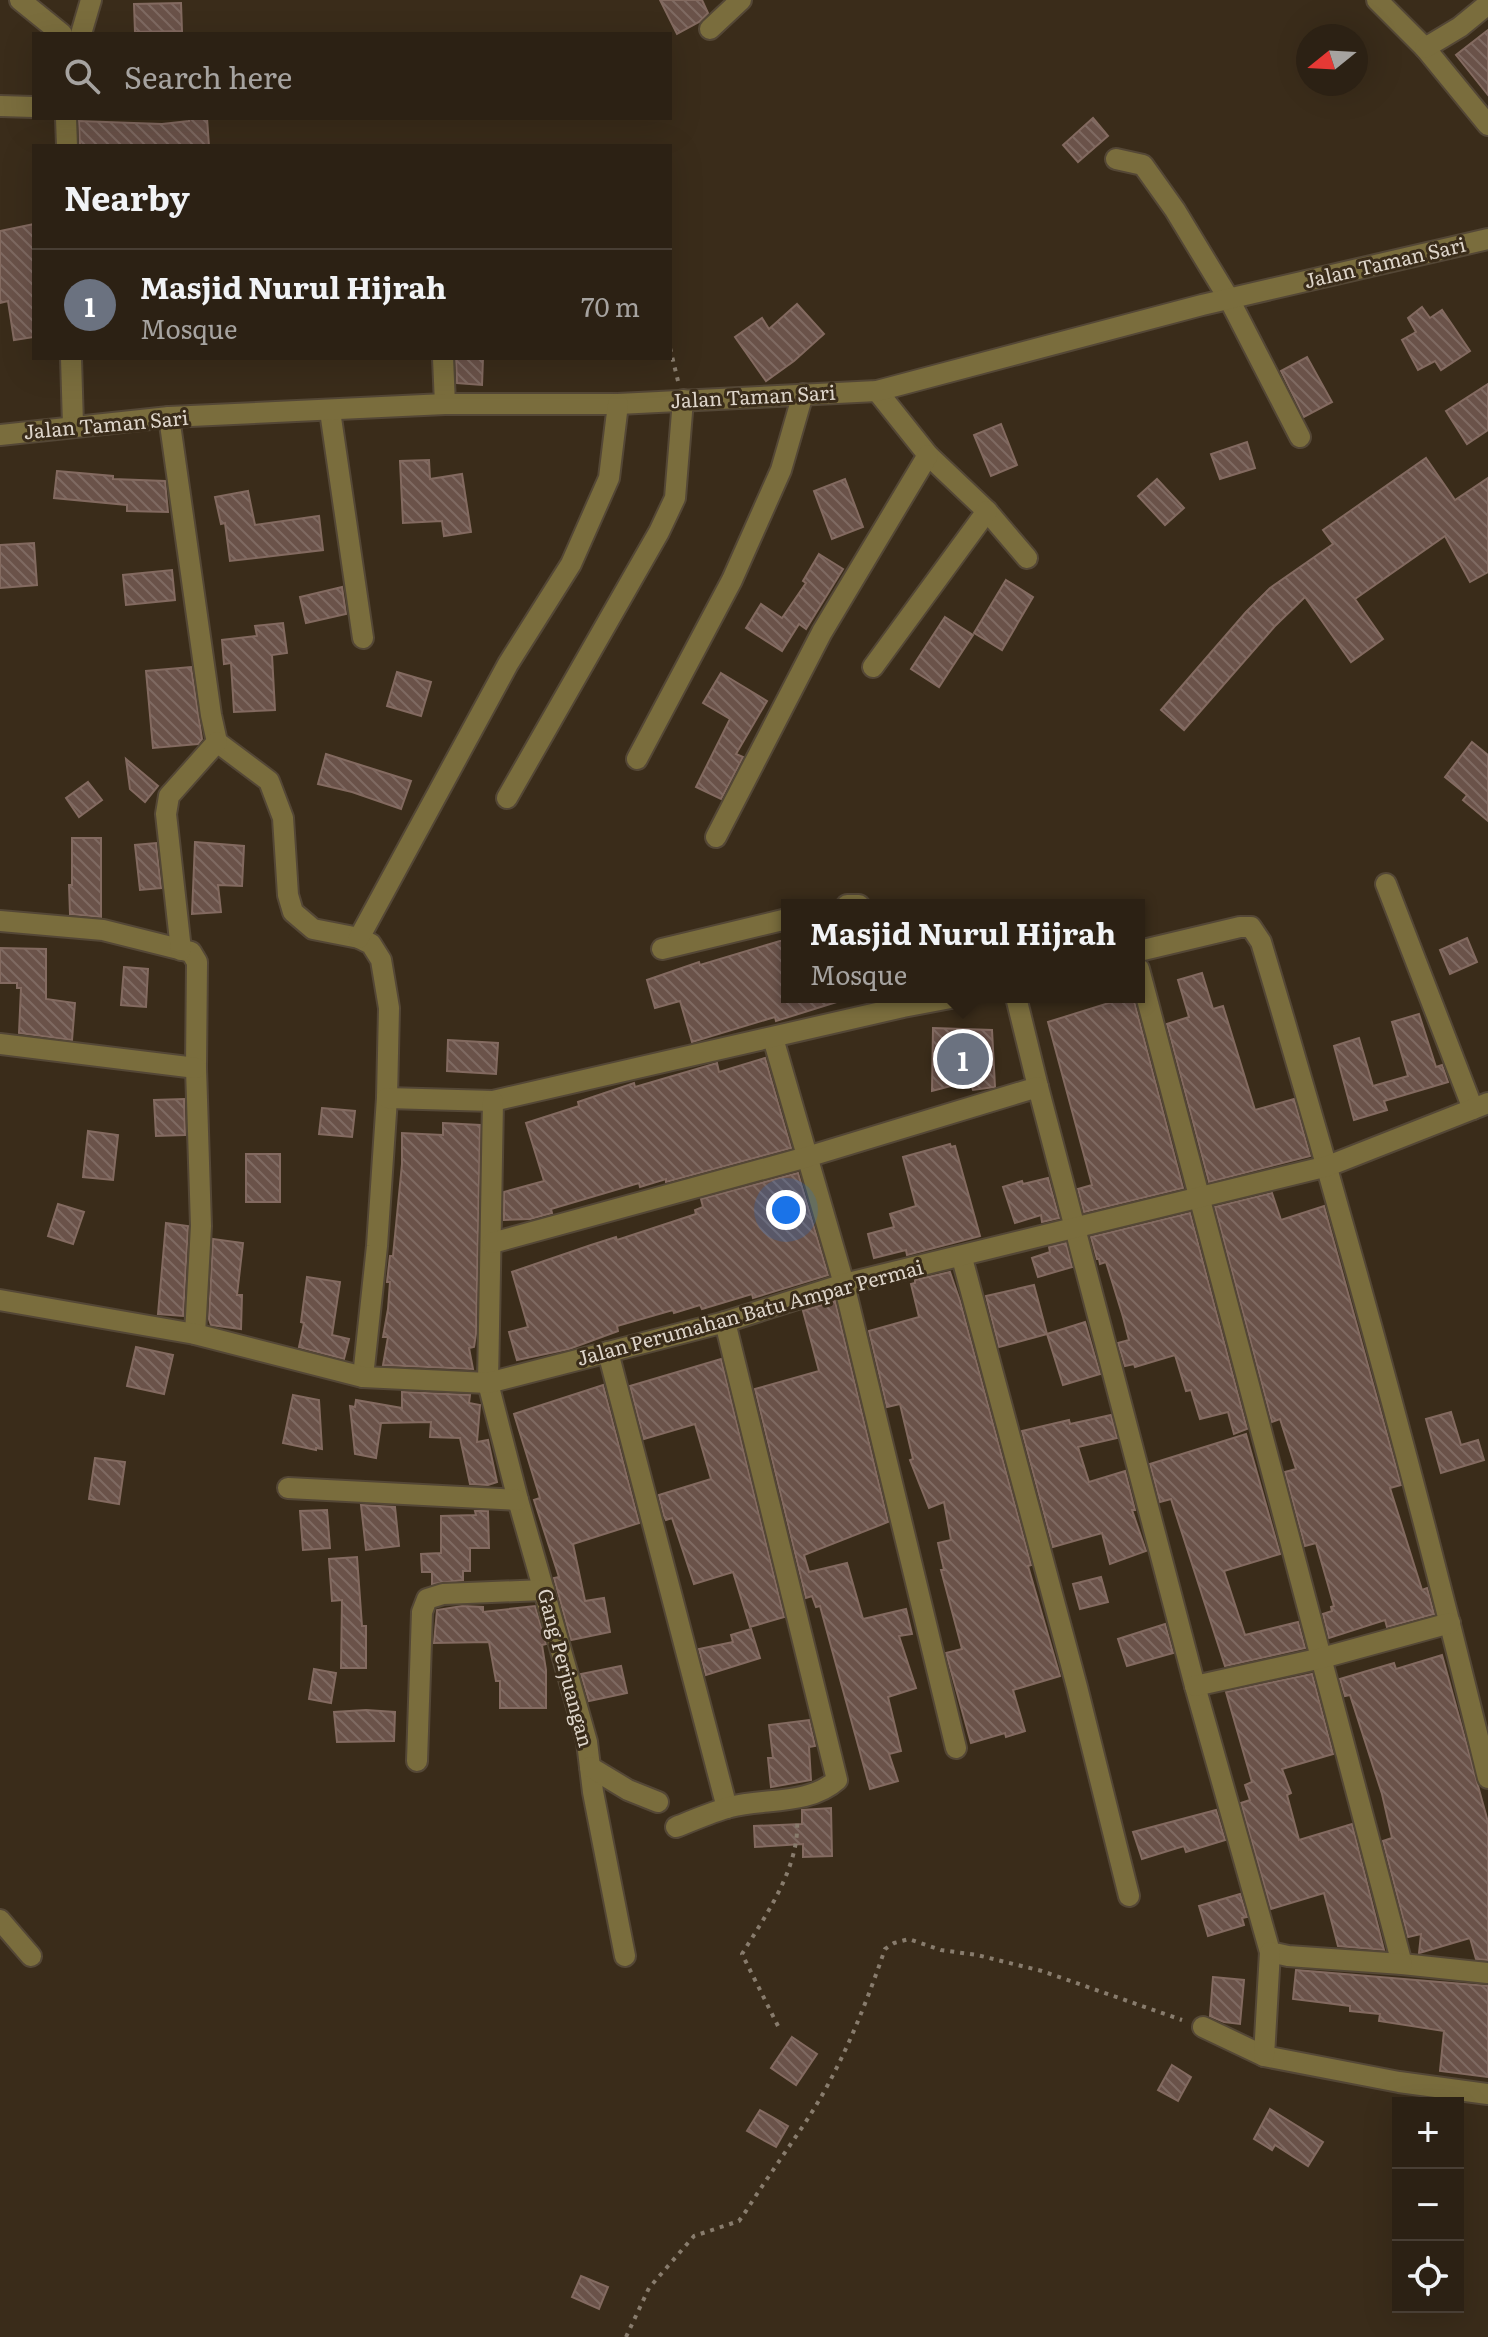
<!DOCTYPE html>
<html lang="en">
<head>
<meta charset="utf-8">
<style>
	body { margin:0; font-family:Literata,serif; background:#382e22; color:#f1f3f6 }
	.controls { position:absolute; right:24px; bottom:24px; display:grid; overflow:hidden; border-radius:0px; box-shadow:0 8px 32px #0002 }
	.controls button { width:72px; height:72px; display:grid; place-items:center; padding:0; border:0; border-bottom:2px solid #483e34; background:#2c2114; color:#f1f3f6; font:40px sans-serif }
	.compass { position:absolute; left:1296px; top:24px; width:72px; height:72px; border-radius:50%; background:#2c2114; box-shadow:0 8px 32px #0002; rotate:252deg }
	.you { position:absolute; left:786px; top:1210px; width:28px; height:28px; margin:-20px; border:6px solid #fff; border-radius:50%; background:#1a73e8; box-shadow:0 0 0 12px #1a73e833 }
	.badge { display:grid; place-items:center; width:52px; height:52px; border-radius:50%; background:#d93025; color:#fff; font-size:26px; font-weight:700 }
	.pin { position:absolute; translate:-50% -50%; border:4px solid #fff; box-shadow:0 2px 8px #0006 }
	.popup { position:absolute; left:781px; top:899px; width:364px; height:104px; box-sizing:border-box; display:grid; place-content:center; border-radius:0px; background:#2c2114; filter:drop-shadow(0 2px 6px #0005); font-size:26px; white-space:nowrap; color:#a6a3a0 }
	.popup b { font-size:30px; color:#f1f3f6 }
	.popup::after { content:''; position:absolute; left:50%; top:100%; margin-left:-16px; border:16px solid transparent; border-top-color:#2c2114 }
	.list { margin:0; padding:0; list-style:none }
	h2 { display:flex; justify-content:space-between; align-items:center; height:104px; margin:0; padding:0 32px; font-size:34px }
	h2 small { font-size:26px; font-weight:400; color:#a6a3a0 }
	.list li { display:grid; grid-template-columns:52px 1fr auto; gap:24px; align-items:center; box-sizing:border-box; height:112px; padding:0 32px; border-top:2px solid #483e34 }
	.list b { display:block; font-size:30px; white-space:nowrap }
	.list p { margin:0; font-size:26px; white-space:nowrap; color:#a6a3a0 }
	.list em { font-size:26px; font-style:normal; color:#a6a3a0 }
	.icon { flex:none; width:44px; height:44px; fill:none; stroke:currentColor; stroke-width:2; stroke-linecap:round; stroke-linejoin:round }
	.map { position:relative; flex:none; width:1488px; height:2337px; overflow:hidden }
	.search { position:absolute; background:#2c2114; box-shadow:0 8px 32px #0002; left:32px; top:32px; width:640px; height:88px; display:flex; align-items:center; gap:20px; box-sizing:border-box; padding:0 28px; border-radius:0px; color:#a6a3a0; font-size:30px }
	.panel { position:absolute; background:#2c2114; box-shadow:0 8px 32px #0002; left:32px; top:144px; width:640px; height:216px; border-radius:0px }
	.map>svg:first-child { display:block }
</style>
</head>
<body>
<div class="map">
<svg width="1488" height="2337" viewBox="0 0 1488 2337">
	<defs>
		<pattern id="building-back-hatch" width="6" height="6" patternUnits="userSpaceOnUse" patternTransform="scale(2)"><rect width="6" height="6" fill="#6a5249"/><path d="M-1 5l2 2M0 0l6 6M5-1l2 2" fill="none" stroke="#7f6a62"/></pattern>
	</defs>
	<rect width="100%" height="100%" fill="#3a2c1a"/>
	<g fill="url(#building-back-hatch)" stroke="#836a60" stroke-width="2">
		<polygon points="660,0 702,0 708,13 699,22 677,34"/>
		<polygon points="181,3 182,31 135,32 134,4"/>
		<polygon points="1488,30 1488,95 1456,55"/>
		<polygon points="189,118 207,118 209,146 80,146 79,121 162,124 189,121"/>
		<polygon points="1093,118 1108,136 1078,162 1063,145"/>
		<polygon points="34,224 34,337 14,340 8,301 0,303 0,231"/>
		<polygon points="797,304 824,334 794,361 766,381 735,337 762,318 769,329"/>
		<polygon points="1422,307 1430,318 1442,310 1470,351 1441,370 1435,361 1418,370 1402,340 1416,332 1408,318"/>
		<polygon points="1307,357 1332,402 1304,417 1281,371"/>
		<polygon points="456,358 483,358 482,385 457,383"/>
		<polygon points="1488,384 1488,430 1467,444 1446,411"/>
		<polygon points="1001,424 1017,465 991,476 974,435"/>
		<polygon points="1247,442 1255,468 1220,479 1211,454"/>
		<polygon points="1426,458 1455,500 1488,478 1488,572 1470,582 1445,536 1355,599 1383,639 1351,662 1305,597 1275,626 1184,730 1161,710 1246,612 1270,588 1333,544 1323,530"/>
		<polygon points="429,460 430,479 462,474 471,532 444,536 442,521 403,523 400,461"/>
		<polygon points="57,471 113,476 113,479 165,481 168,512 127,511 127,505 54,498"/>
		<polygon points="845,479 863,527 832,539 814,491"/>
		<polygon points="1157,479 1184,508 1165,525 1138,496"/>
		<polygon points="248,491 255,525 319,516 323,550 230,561 225,523 221,524 215,497"/>
		<polygon points="34,543 37,585 0,588 0,545"/>
		<polygon points="819,554 843,569 806,629 799,624 782,651 746,628 761,604 782,618 806,583 803,581"/>
		<polygon points="172,570 175,600 126,605 123,575"/>
		<polygon points="1006,580 1033,597 1002,650 974,633"/>
		<polygon points="342,587 346,614 306,623 300,597"/>
		<polygon points="945,617 973,635 939,687 911,669"/>
		<polygon points="283,623 287,653 272,655 275,710 234,712 231,663 224,664 222,640 257,636 255,626"/>
		<polygon points="191,667 202,739 198,744 153,748 146,671"/>
		<polygon points="397,672 431,682 421,716 387,706"/>
		<polygon points="721,673 767,701 736,754 743,757 721,799 696,787 730,719 703,703"/>
		<polygon points="1472,742 1488,755 1488,821 1463,800 1467,795 1445,777"/>
		<polygon points="326,754 411,781 401,809 352,792 318,784"/>
		<polygon points="126,759 158,786 145,802 130,789"/>
		<polygon points="88,782 102,800 79,817 66,798"/>
		<polygon points="72,838 101,838 101,917 70,914 69,885 72,885"/>
		<polygon points="195,842 244,846 242,886 218,885 221,912 192,914"/>
		<polygon points="156,843 161,888 140,890 135,845"/>
		<polygon points="1467,938 1477,962 1450,974 1440,950"/>
		<polygon points="780,941 787,941 787,997 840,997 840,1001 776,1021 775,1017 692,1042 680,1001 655,1008 647,980 699,962 700,965"/>
		<polygon points="0,948 46,949 46,999 75,1003 72,1040 19,1033 21,988 17,988 17,983 0,983"/>
		<polygon points="124,967 148,969 146,1007 121,1005"/>
		<polygon points="1202,973 1213,1009 1223,1006 1255,1110 1294,1099 1310,1156 1209,1182 1167,1024 1189,1017 1178,980"/>
		<polygon points="1128,997 1133,997 1183,1188 1084,1212 1078,1189 1092,1185 1048,1022"/>
		<polygon points="1419,1014 1436,1067 1442,1065 1448,1082 1384,1101 1387,1110 1354,1120 1334,1046 1359,1038 1373,1086 1408,1076 1392,1022"/>
		<polygon points="933,1028 992,1030 995,1087 973,1090 970,1081 932,1091"/>
		<polygon points="448,1040 498,1043 496,1074 447,1071"/>
		<polygon points="765,1058 791,1148 666,1182 666,1179 640,1187 639,1183 551,1209 552,1213 530,1219 504,1220 504,1192 544,1181 526,1123 579,1106 578,1102 634,1083 635,1087 717,1063 719,1072"/>
		<polygon points="184,1099 185,1135 156,1136 154,1100"/>
		<polygon points="322,1108 355,1111 352,1137 319,1134"/>
		<polygon points="443,1123 480,1125 476,1334 474,1347 469,1348 473,1369 383,1365 388,1337 383,1337 388,1309 390,1282 387,1282 390,1256 393,1256 402,1164 402,1133 443,1135"/>
		<polygon points="88,1131 118,1135 113,1180 83,1177"/>
		<polygon points="950,1144 951,1147 955,1146 980,1236 907,1255 906,1250 874,1258 868,1234 894,1227 890,1214 916,1206 903,1157"/>
		<rect x="246" y="1154" width="34" height="48"/>
		<polygon points="798,1173 828,1275 753,1298 752,1294 702,1309 700,1305 674,1313 673,1310 617,1326 618,1331 569,1349 517,1360 509,1332 528,1327 512,1272 591,1245 616,1237 617,1240 696,1214 695,1210 703,1207 701,1199"/>
		<polygon points="1048,1178 1059,1218 1042,1222 1041,1215 1015,1223 1003,1187 1022,1181 1023,1184"/>
		<polygon points="1272,1193 1281,1220 1324,1206 1401,1485 1390,1488 1422,1590 1427,1588 1434,1614 1387,1627 1385,1620 1329,1638 1323,1614 1332,1611 1331,1607 1334,1606 1316,1543 1305,1546 1285,1472 1296,1469 1280,1419 1272,1422 1215,1207"/>
		<polygon points="58,1204 84,1212 73,1244 48,1236"/>
		<polygon points="1190,1213 1247,1429 1234,1434 1228,1412 1200,1419 1191,1390 1186,1391 1175,1355 1135,1367 1134,1364 1125,1366 1118,1343 1129,1340 1123,1317 1106,1262 1100,1264 1099,1259 1097,1259 1091,1237"/>
		<polygon points="166,1223 188,1226 183,1316 158,1314"/>
		<polygon points="213,1239 243,1243 237,1295 242,1295 241,1329 211,1325 209,1319"/>
		<polygon points="1066,1243 1072,1267 1038,1277 1032,1258 1050,1252 1049,1247"/>
		<polygon points="950,1272 960,1301 1031,1565 1028,1566 1060,1676 1013,1690 1025,1731 1006,1737 1005,1733 971,1743 946,1653 962,1649 941,1570 944,1570 938,1543 951,1540 944,1502 929,1508 910,1460 913,1459 900,1404 887,1407 869,1331 919,1317 911,1284 915,1283 915,1280"/>
		<polygon points="307,1277 340,1282 332,1335 349,1339 344,1359 299,1347 304,1323 301,1322"/>
		<polygon points="1034,1285 1047,1334 999,1347 986,1296"/>
		<polygon points="835,1301 888,1522 804,1555 809,1572 847,1563 863,1619 906,1609 912,1634 899,1636 916,1688 888,1697 901,1751 889,1754 898,1781 870,1789 820,1606 816,1607 812,1596 806,1598 755,1389 819,1371 803,1311"/>
		<polygon points="1085,1322 1100,1374 1063,1385 1047,1334"/>
		<polygon points="136,1347 173,1355 164,1394 127,1386"/>
		<polygon points="721,1359 784,1617 750,1627 733,1572 694,1584 672,1518 666,1520 664,1516 659,1495 711,1479 695,1424 644,1439 630,1386"/>
		<polygon points="603,1385 639,1523 573,1544 585,1601 604,1598 610,1632 571,1640 554,1578 559,1577 534,1500 540,1498 514,1414"/>
		<polygon points="402,1392 470,1395 469,1403 480,1405 477,1442 488,1440 497,1482 488,1485 470,1484 460,1438 430,1437 431,1422 381,1423 376,1458 355,1454 350,1406 355,1407 356,1400 402,1408"/>
		<polygon points="293,1395 319,1400 322,1449 316,1448 316,1450 283,1443"/>
		<polygon points="1451,1412 1461,1445 1478,1440 1484,1460 1441,1473 1426,1419"/>
		<polygon points="1111,1415 1117,1438 1078,1447 1089,1482 1125,1471 1135,1510 1132,1510 1146,1551 1110,1564 1102,1533 1053,1547 1022,1431 1069,1420 1070,1424"/>
		<polygon points="1246,1434 1280,1554 1224,1571 1245,1635 1298,1622 1305,1648 1225,1666 1171,1499 1160,1502 1150,1464"/>
		<polygon points="95,1458 125,1462 119,1504 89,1499"/>
		<polygon points="361,1505 395,1507 399,1546 366,1550"/>
		<polygon points="327,1510 330,1548 303,1550 300,1511"/>
		<polygon points="475,1511 488,1511 489,1548 470,1548 470,1571 463,1571 463,1580 432,1584 432,1572 422,1572 421,1554 441,1553 441,1516 476,1515"/>
		<polygon points="357,1557 362,1626 366,1626 366,1668 341,1668 342,1600 332,1601 329,1559"/>
		<polygon points="1101,1577 1108,1602 1080,1609 1073,1584"/>
		<polygon points="462,1606 483,1607 483,1612 535,1606 546,1644 542,1645 546,1670 546,1708 500,1708 500,1681 496,1681 489,1642 434,1643 437,1610"/>
		<polygon points="1165,1624 1173,1653 1127,1666 1118,1639"/>
		<polygon points="751,1629 760,1658 706,1675 699,1649 733,1642 731,1635"/>
		<polygon points="1442,1655 1488,1822 1488,1960 1476,1959 1470,1938 1419,1953 1421,1934 1408,1937 1383,1841 1392,1838 1382,1794 1350,1695 1345,1696 1340,1679 1394,1663 1396,1669"/>
		<polygon points="621,1666 627,1693 589,1701 581,1674"/>
		<polygon points="314,1669 336,1673 331,1703 309,1699"/>
		<polygon points="1312,1674 1333,1754 1282,1769 1291,1793 1287,1795 1299,1840 1352,1824 1384,1950 1338,1946 1324,1893 1271,1909 1241,1803 1250,1800 1245,1785 1252,1782 1226,1692"/>
		<polygon points="366,1710 395,1712 394,1741 337,1742 334,1712"/>
		<polygon points="809,1720 815,1746 809,1747 811,1780 771,1787 768,1758 773,1758 769,1725"/>
		<polygon points="831,1808 832,1856 803,1857 803,1844 755,1847 754,1826 802,1824 802,1810"/>
		<polygon points="1216,1810 1225,1840 1186,1852 1184,1846 1142,1859 1133,1832"/>
		<polygon points="1240,1894 1247,1917 1242,1918 1244,1925 1208,1936 1199,1906"/>
		<polygon points="1296,1970 1488,1986 1488,2077 1440,2071 1444,2031 1379,2021 1380,2014 1350,2011 1350,2006 1293,1999"/>
		<polygon points="1213,1977 1244,1980 1240,2024 1224,2022 1210,2016"/>
		<polygon points="792,2037 817,2054 796,2085 771,2068"/>
		<polygon points="1172,2065 1191,2077 1178,2101 1158,2090"/>
		<polygon points="1270,2109 1323,2142 1308,2166 1275,2145 1272,2150 1254,2139"/>
		<polygon points="760,2110 788,2126 776,2147 747,2131"/>
		<polygon points="581,2276 608,2287 599,2309 572,2297"/>
	</g>
	<g fill="none" stroke-linecap="round" stroke-linejoin="round">
		<g stroke="#544736" stroke-width="24">
			<g id="minor">
				<polyline points="20,0 62,34"/>
				<polyline points="1377,0 1425,48 1488,125"/>
				<polyline points="710,29 741,0"/>
				<polyline points="81,34 91,0"/>
				<polyline points="1425,48 1460,27 1488,4"/>
				<polyline points="0,106 34,107"/>
				<polyline points="66,118 67,146"/>
				<polyline points="1116,159 1143,165 1175,210 1229,299 1300,437"/>
				<polyline points="71,358 73,425"/>
				<polyline points="443,358 445,404"/>
				<polyline points="877,391 928,455 987,511 1027,558"/>
				<polyline points="330,411 363,638"/>
				<polyline points="169,417 211,715 217,742 269,781 283,818 288,895 293,912 313,929 359,938 371,944 381,960 389,1008 387,1098 377,1246 363,1377"/>
				<polyline points="0,435 169,417 445,404 618,404 877,391 1202,305 1488,239"/>
				<polyline points="873,667 987,511"/>
				<polyline points="637,759 732,580 781,470 803,394"/>
				<polyline points="507,798 659,532 675,498 683,400"/>
				<polyline points="716,837 822,632 928,455"/>
				<polyline points="1386,884 1473,1109"/>
				<polyline points="847,905 859,905"/>
				<polyline points="0,921 103,930 191,952 197,962 196,1068 201,1226 195,1334"/>
				<polyline points="359,938 508,664 571,564 609,478 618,404"/>
				<polyline points="662,949 787,919"/>
				<polyline points="181,950 166,814 169,796 217,742"/>
				<path d="M1139 951 1240 927H1251L1261 942C1344 1219 1420 1497 1488 1778"/>
				<polyline points="1139,969 1402,1964 1488,1973"/>
				<polyline points="1016,997 1038,1087"/>
				<polyline points="773,1038 844,1284 956,1748"/>
				<polyline points="0,1044 196,1068"/>
				<polyline points="387,1098 493,1101 903,1007 956,997"/>
				<polyline points="493,1101 488,1383 518,1500 587,1742 593,1792 625,1956"/>
				<polyline points="492,1243 807,1157 1038,1087 1195,1686 1270,1952 1288,1956 1402,1964"/>
				<polyline points="962,1258 1077,1687 1129,1896"/>
				<polyline points="0,1300 195,1334 363,1377 488,1383 725,1322 844,1284 1328,1166 1488,1103"/>
				<polyline points="608,1352 727,1808"/>
				<polyline points="288,1488 518,1500"/>
				<polyline points="1195,1686 1322,1658 1450,1623"/>
				<polyline points="417,1761 422,1612 427,1599 443,1594 544,1590"/>
				<polyline points="590,1767 628,1790 658,1802"/>
				<path d="M676 1827C694 1820 712 1812 730 1807 766 1798 809 1805 837 1780L725 1322"/>
				<polyline points="0,1920 31,1956"/>
				<polyline points="1203,2027 1264,2056 1399,2082 1488,2094"/>
				<polyline points="1264,2056 1270,1952"/>
			</g>
		</g>
		<g stroke="#887c6d" stroke-width="4" stroke-dasharray="4 6" stroke-linecap="butt">
			<polyline points="670,348 678,381"/>
			<path d="M778 2026 742 1954C766 1915 800 1867 797 1820"/>
			<path d="M626 2337 649 2288 694 2236 739 2221 746 2211C765 2181 785 2153 805 2123 840 2070 864 2010 885 1949L894 1943 909 1939 941 1950 977 1955 1042 1971 1182 2020"/>
		</g>
		<use href="#minor" stroke="#7a6d3d" stroke-width="20"/>
	</g>
	<g text-anchor="middle" stroke-width="6" stroke-linejoin="round" paint-order="stroke">
		<g font-size="20" fill="#ded5ca" stroke="#3a2c1a">
			<text transform="translate(1385 263) rotate(-13)" y="7">Jalan Taman Sari</text>
			<text transform="translate(753 397) rotate(-3)" y="7">Jalan Taman Sari</text>
			<text transform="translate(106 425) rotate(-5)" y="7">Jalan Taman Sari</text>
			<text transform="translate(750 1313) rotate(-15)" y="7">Jalan Perumahan Batu Ampar Permai</text>
			<text transform="translate(565 1668) rotate(75)" y="7">Gang Perjuangan</text>
		</g>
	</g>
</svg>
<div class="controls">
<button>+</button>
<button>−</button>
<button><svg class="icon" aria-label="locate" viewBox="0 0 24 24"><circle cx="12" cy="12" r="6"/><path d="M12 2v4M12 18v4M2 12h4M18 12h4"/></svg></button>
</div>
<svg class="compass" viewBox="-18 -18 36 36"><path d="M0-13l5 13h-10z" fill="#e53935"/><path d="M0 13l5-13h-10z" fill="#a6a3a0"/></svg>
<div class="you"></div>
<div class="pin badge" style="left:963px;top:1059px;background:#6b7280">1</div>
<div class="popup"><b>Masjid Nurul Hijrah</b>Mosque</div>
<div class="search"><svg class="icon" aria-label="search" viewBox="0 0 24 24"><circle cx="10" cy="10" r="6"/><path d="M15 15l6 6"/></svg>Search here</div>
<section class="panel">
<h2>Nearby<small></small></h2>
<ul class="list">
<li><span class="badge" style="background:#6b7280">1</span><div><b>Masjid Nurul Hijrah</b><p>Mosque</p></div><em>70 m</em></li>
</ul>
</section>
</div>
</body>
</html>
